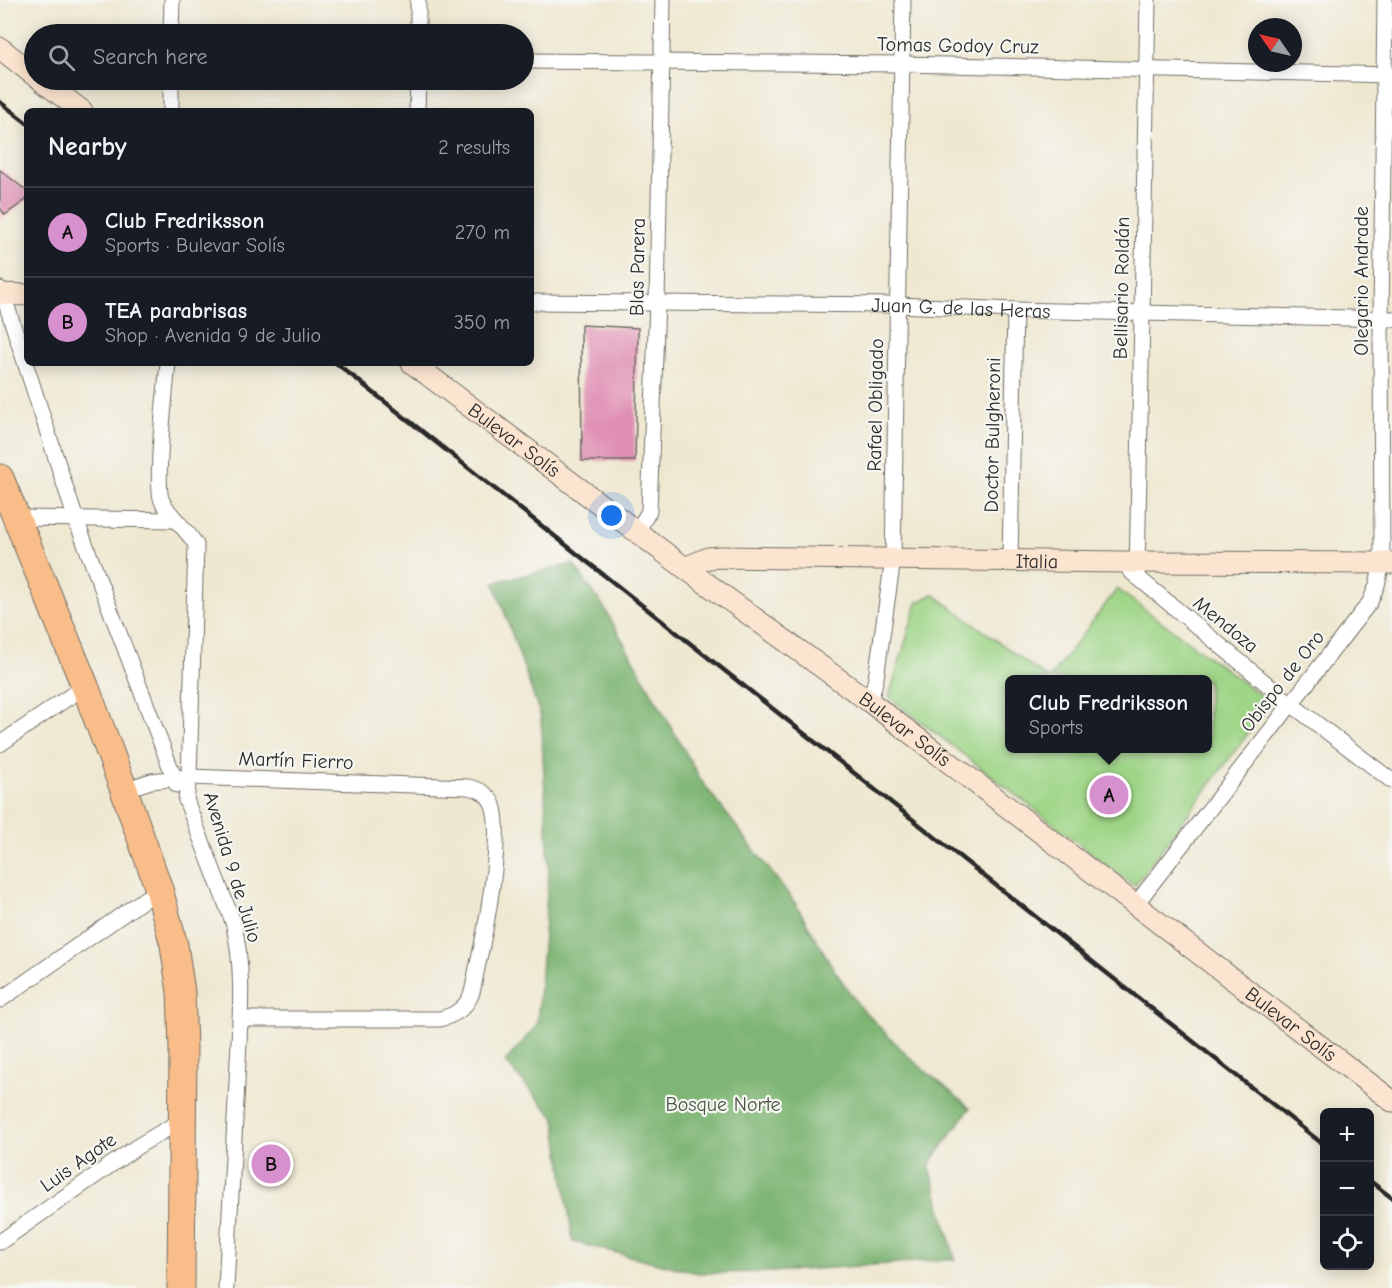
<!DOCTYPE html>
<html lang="en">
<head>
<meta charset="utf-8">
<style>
	body { margin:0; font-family:"Comic Neue",sans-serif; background:#20242c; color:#f1f3f6 }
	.controls { position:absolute; right:18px; bottom:18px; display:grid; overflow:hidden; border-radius:9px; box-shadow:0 3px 15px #0003 }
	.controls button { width:54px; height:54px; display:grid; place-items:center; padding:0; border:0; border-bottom:2px solid #363941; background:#171b24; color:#f1f3f6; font:30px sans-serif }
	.compass { position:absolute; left:1248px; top:18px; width:54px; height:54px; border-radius:50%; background:#171b24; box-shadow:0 3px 15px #0003; rotate:304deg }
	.you { position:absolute; left:612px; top:516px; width:21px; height:21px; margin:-15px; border:4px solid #fff; border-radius:50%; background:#1a73e8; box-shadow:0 0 0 9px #1a73e833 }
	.badge { display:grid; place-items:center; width:39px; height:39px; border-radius:50%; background:#d690ce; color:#111; font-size:20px; font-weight:700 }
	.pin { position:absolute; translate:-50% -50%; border:3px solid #fff; box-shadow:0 2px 6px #0006 }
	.popup { position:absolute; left:1005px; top:675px; width:207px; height:78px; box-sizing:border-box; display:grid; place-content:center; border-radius:9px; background:#171b24; filter:drop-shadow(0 2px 4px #0005); font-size:20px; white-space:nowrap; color:#9ea1a6 }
	.popup b { font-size:22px; color:#f1f3f6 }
	.popup::after { content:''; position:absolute; left:50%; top:100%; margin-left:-12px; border:12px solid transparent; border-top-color:#171b24 }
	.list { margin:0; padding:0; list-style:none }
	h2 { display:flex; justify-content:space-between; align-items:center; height:78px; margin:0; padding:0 24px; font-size:26px }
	h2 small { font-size:20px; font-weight:400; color:#9ea1a6 }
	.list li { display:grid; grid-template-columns:39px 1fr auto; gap:18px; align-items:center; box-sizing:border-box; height:90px; padding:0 24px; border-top:2px solid #363941 }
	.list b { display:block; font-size:22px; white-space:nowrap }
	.list p { margin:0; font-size:20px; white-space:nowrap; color:#9ea1a6 }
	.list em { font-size:20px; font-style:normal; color:#9ea1a6 }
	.icon { flex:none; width:33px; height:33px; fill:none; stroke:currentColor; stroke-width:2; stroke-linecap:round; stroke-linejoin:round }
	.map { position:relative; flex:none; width:1392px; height:1288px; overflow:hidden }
	.search { position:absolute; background:#171b24; box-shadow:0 3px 15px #0003; left:24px; top:24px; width:510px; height:66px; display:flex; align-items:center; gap:15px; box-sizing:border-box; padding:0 21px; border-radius:33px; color:#9ea1a6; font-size:22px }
	.panel { position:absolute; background:#171b24; box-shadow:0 3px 15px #0003; left:24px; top:108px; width:510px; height:258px; border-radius:9px }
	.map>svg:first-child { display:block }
</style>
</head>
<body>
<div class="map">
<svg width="1392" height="1288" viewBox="0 0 1392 1288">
	<rect width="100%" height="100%" fill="#f6f6f2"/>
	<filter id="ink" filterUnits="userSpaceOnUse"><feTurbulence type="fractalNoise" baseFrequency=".0167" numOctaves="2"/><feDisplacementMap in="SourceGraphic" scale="12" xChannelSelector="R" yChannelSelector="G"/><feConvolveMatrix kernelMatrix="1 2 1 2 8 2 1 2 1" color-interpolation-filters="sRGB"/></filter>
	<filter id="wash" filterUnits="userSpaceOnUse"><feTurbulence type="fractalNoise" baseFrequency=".008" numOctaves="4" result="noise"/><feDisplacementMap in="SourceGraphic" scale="24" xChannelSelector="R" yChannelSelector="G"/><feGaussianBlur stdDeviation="1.35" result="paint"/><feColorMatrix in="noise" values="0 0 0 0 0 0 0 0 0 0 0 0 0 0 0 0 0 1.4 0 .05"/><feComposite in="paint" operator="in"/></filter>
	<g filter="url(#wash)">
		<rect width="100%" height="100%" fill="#efe8d1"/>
		<polygon fill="#f6cfd7" points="0,167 27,188 27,200 0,221"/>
		<polygon fill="#9fd587" stroke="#658059" stroke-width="1.5" points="1117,589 1271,703 1134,886 889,697 917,603 933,594 1049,679 1010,680 1010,748 1208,748 1208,680 1049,679"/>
		<polygon fill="#7fb674" stroke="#557050" stroke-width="1.5" points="573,564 603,606 702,782 795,903 833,968 859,1006 910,1058 970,1108 929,1165 955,1259 772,1272 698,1273 573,1242 555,1118 505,1062 537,1025 549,869 541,717 494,582"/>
		<g id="blocks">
			<g fill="#e08fb4">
				<polygon points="0,170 27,191 27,199 5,215 0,208"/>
				<polygon points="581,325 638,328 635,461 582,461"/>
			</g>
		</g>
	</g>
	<g filter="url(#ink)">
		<use href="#blocks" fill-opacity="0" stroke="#706d65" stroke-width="1.5"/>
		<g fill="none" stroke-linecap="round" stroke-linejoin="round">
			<g stroke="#706d65" stroke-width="17">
				<g id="street">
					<polyline points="418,0 418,34"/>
					<polyline points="171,34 172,0"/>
					<polyline points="524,61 901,64 1392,75"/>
					<polyline points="171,80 171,111"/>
					<polyline points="417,111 418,80"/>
					<polyline points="0,289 3,294 76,520 177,785"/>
					<path id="s1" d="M531 302 897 305 1015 310 1392 319"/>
					<path d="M168 363C166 387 154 485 162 501 171 518 187 529 196 545L189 777 186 800 233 922C246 973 239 1029 237 1082 233 1151 230 1219 226 1288"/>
					<polyline points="16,518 176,520"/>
					<polyline points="637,532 649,511 657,303 663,0"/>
					<polyline points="1010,561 1015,310"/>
					<polyline points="1130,571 1291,704 1392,781"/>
					<polyline points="1137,577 1148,0"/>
					<polyline points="870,702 876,678 893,559 903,0"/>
					<polyline points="0,744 85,686"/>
					<path d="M124 790 151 781 189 777 468 787C479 789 488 793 493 805 504 836 485 934 477 968 475 977 474 987 471 995 465 1009 453 1016 440 1019H240"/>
					<polyline points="1136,904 1370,602 1377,585 1382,563 1381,319 1385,0"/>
					<polyline points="0,1000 159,889"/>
					<polyline points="0,1242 138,1146 182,1120"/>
				</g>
			</g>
			<g stroke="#706d65" stroke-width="23">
				<g id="secondary">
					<polyline points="0,48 34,75"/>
					<polyline points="41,80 82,111"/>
					<polyline points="0,294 27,295"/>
					<path id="s2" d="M412 363 685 568 870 702 1392 1101"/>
					<path id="s3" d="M685 568 708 558 720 557 1122 562 1392 563"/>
				</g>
			</g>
			<g stroke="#706d65" stroke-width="29">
				<polyline id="highway" points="0,478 85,686 124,790 159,889 174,945 181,992 183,1048 181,1288"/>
			</g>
			<use href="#street" stroke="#fff" stroke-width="15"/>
			<use href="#secondary" stroke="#fce5d0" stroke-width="21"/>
			<use href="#highway" stroke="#f8bd89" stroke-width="27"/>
			<g stroke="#2b2b2b" stroke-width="4.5">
				<polyline points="0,102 27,123"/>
				<polyline points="336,363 1324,1145"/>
				<polyline points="1370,1181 1392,1198"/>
			</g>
		</g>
	</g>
	<g text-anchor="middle" stroke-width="4.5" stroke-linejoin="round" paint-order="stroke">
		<g font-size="20" fill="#2b2b2b" stroke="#f6f6f2">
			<text transform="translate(958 45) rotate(1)" y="7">Tomas Godoy Cruz</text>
			<text transform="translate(637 267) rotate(-89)" y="7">Blas Parera</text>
			<text transform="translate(1361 281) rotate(-90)" y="7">Olegario Andrade</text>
			<text transform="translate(1121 288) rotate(-89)" y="7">Bellisario Roldán</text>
			<text dy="7" stroke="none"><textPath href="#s1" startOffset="430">Juan G. de las Heras</textPath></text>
			<text transform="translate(875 405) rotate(-89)" y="7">Rafael Obligado</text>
			<text transform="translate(992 435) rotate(-89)" y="7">Doctor Bulgheroni</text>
			<text dy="7" stroke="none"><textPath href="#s2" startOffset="128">Bulevar Solís</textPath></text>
			<text dy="7" stroke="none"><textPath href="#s3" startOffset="354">Italia</textPath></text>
			<text transform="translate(1226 624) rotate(39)" y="7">Mendoza</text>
			<text transform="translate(1282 681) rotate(-52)" y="7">Obispo de Oro</text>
			<text dy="7" stroke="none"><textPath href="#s2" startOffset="614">Bulevar Solís</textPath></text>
			<text transform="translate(296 760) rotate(2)" y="7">Martín Fierro</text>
			<text transform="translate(233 867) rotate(73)" y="7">Avenida 9 de Julio</text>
			<text dy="7" stroke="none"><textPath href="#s2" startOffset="1100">Bulevar Solís</textPath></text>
			<text transform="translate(78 1162) rotate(-35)" y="7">Luis Agote</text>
		</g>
		<g font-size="20" fill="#485642" stroke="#f6f6f2">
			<text x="723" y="1111">Bosque Norte</text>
		</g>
	</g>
</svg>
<div class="controls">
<button>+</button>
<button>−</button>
<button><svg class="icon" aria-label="locate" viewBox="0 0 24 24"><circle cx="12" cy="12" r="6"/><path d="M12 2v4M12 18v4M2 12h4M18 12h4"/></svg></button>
</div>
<svg class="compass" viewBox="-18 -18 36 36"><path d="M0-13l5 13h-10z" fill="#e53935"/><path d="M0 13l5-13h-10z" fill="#9ea1a6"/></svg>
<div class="you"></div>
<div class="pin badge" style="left:1109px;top:795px">A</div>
<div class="popup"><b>Club Fredriksson</b>Sports</div>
<div class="pin badge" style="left:271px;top:1164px">B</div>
<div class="search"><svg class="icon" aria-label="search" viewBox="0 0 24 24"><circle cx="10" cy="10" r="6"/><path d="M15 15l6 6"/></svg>Search here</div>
<section class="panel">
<h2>Nearby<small>2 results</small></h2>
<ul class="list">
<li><span class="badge">A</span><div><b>Club Fredriksson</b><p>Sports · Bulevar Solís</p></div><em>270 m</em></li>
<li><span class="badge">B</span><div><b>TEA parabrisas</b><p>Shop · Avenida 9 de Julio</p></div><em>350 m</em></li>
</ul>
</section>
</div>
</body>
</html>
